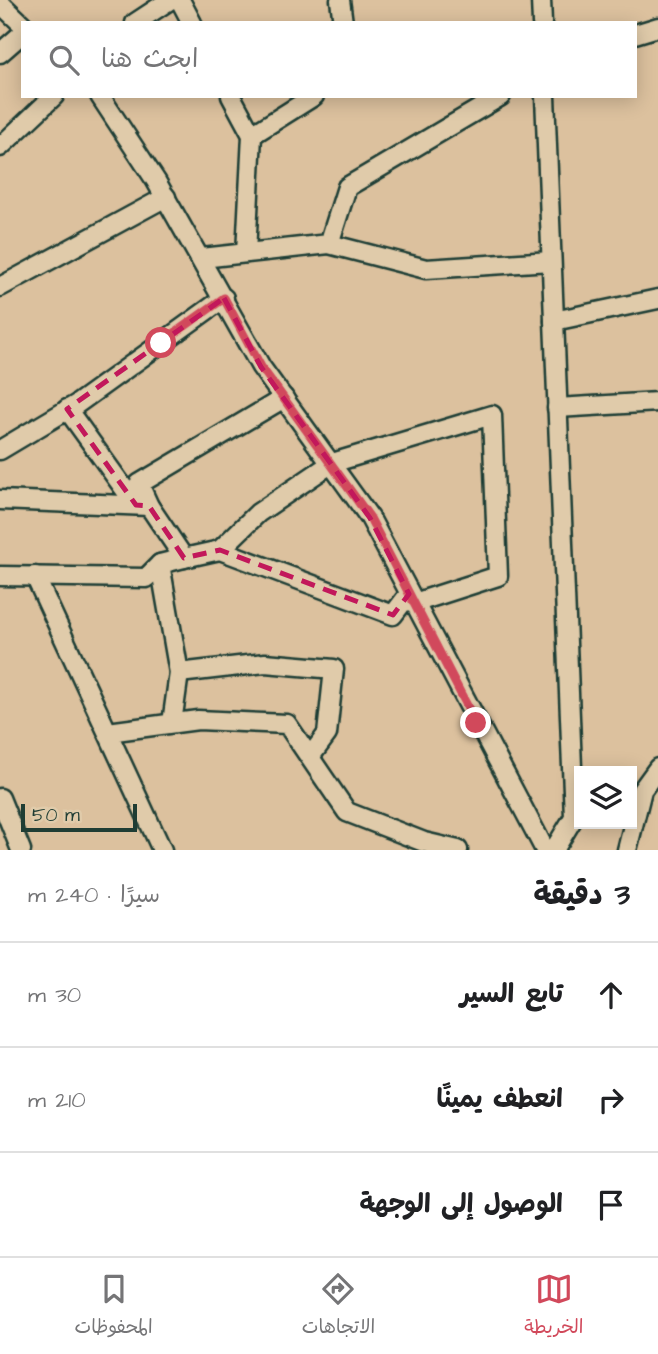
<!DOCTYPE html>
<html lang="ar">
<head>
<meta charset="utf-8">
<style>
	body { margin:0; font-family:"Architects Daughter","Playpen Sans Arabic",sans-serif; background:#f2f2f2; color:#202124; direction:rtl }
	.controls { position:absolute; right:21px; bottom:21px; display:grid; overflow:hidden; border-radius:0px; box-shadow:0 4px 18px #0003 }
	.controls button { width:63px; height:63px; display:grid; place-items:center; padding:0; border:0; border-bottom:2px solid #e0e0e0; background:#fff; color:#202124; font:35px sans-serif }
	.scale { position:absolute; left:21px; bottom:18px; width:116px; box-sizing:border-box; padding-left:7px; border:4px solid #1f3d34; border-top:0; font-size:19px; line-height:24px; white-space:nowrap; color:#1f3d34; -webkit-text-stroke:5px #e0cbaa; paint-order:stroke }
	.stop { position:absolute; width:21px; height:21px; margin:-16px; border:5px solid #d1495b; border-radius:50%; background:#fff }
	.stop.end { background:#d1495b; border-color:#fff; box-shadow:0 2px 7px #0008 }
	.list { margin:0; padding:0; list-style:none }
	h2 { display:flex; justify-content:space-between; align-items:center; height:91px; margin:0; padding:0 28px; font-size:30px }
	h2 small { font-size:23px; font-weight:400; color:#757577 }
	.list li { display:grid; grid-template-columns:46px 1fr auto; gap:21px; align-items:center; box-sizing:border-box; height:105px; padding:0 28px; border-top:2px solid #e0e0e0 }
	.list b { display:block; font-size:26px; white-space:nowrap }
	.list em { font-size:23px; font-style:normal; color:#757577 }
	.icon { flex:none; width:38px; height:38px; fill:none; stroke:currentColor; stroke-width:2; stroke-linecap:round; stroke-linejoin:round }
	.map { position:relative; flex:none; width:658px; height:850px; overflow:hidden; direction:ltr }
	.search { position:absolute; background:#fff; box-shadow:0 4px 18px #0003; left:21px; right:21px; top:21px; height:77px; display:flex; align-items:center; gap:18px; box-sizing:border-box; padding:0 24px; border-radius:0px; color:#757577; font-size:26px }
	.sheet { height:406px; background:#fff }
	nav { display:flex; justify-content:space-around; align-items:center; box-sizing:border-box; height:98px; border-top:2px solid #e0e0e0; background:#fff; font-size:19px; color:#757577 }
	nav a { display:grid; justify-items:center; gap:4px }
	nav .on { color:#d1495b }
	.map>svg:first-child { display:block }
</style>
</head>
<body>
<div class="map">
<svg width="658" height="850" viewBox="0 0 658 850">
	<rect width="100%" height="100%" fill="#dcc19e"/>
	<filter id="ink" filterUnits="userSpaceOnUse"><feTurbulence type="fractalNoise" baseFrequency=".0143" numOctaves="2"/><feDisplacementMap in="SourceGraphic" scale="14" xChannelSelector="R" yChannelSelector="G"/><feConvolveMatrix kernelMatrix="1 2 1 2 8 2 1 2 1" color-interpolation-filters="sRGB"/></filter>
	<g filter="url(#ink)">
		<g fill="none" stroke-linecap="round" stroke-linejoin="round">
			<g stroke="#1f3d34" stroke-width="23">
				<g id="minor">
					<polyline points="180,0 192,23"/>
					<polyline points="340,0 343,23"/>
					<polyline points="541,0 542,23"/>
					<polyline points="0,3 23,25"/>
					<polyline points="135,23 170,0"/>
					<polyline points="635,34 658,27"/>
					<polyline points="0,53 23,33"/>
					<polyline points="100,96 156,181 261,367 370,518 545,850"/>
					<polyline points="231,96 252,135 246,253"/>
					<polyline points="545,96 574,817 554,850"/>
					<polyline points="252,135 314,96"/>
					<polyline points="0,147 54,96"/>
					<polyline points="329,244 347,187 501,96"/>
					<polyline points="202,258 329,244 426,269 551,261"/>
					<polyline points="0,287 166,197"/>
					<polyline points="554,321 658,299"/>
					<polyline points="284,398 139,484 149,506 184,558 220,550 393,615 409,594"/>
					<polyline points="557,408 658,402"/>
					<polyline points="67,409 136,505"/>
					<polyline points="0,450 77,404 224,298"/>
					<polyline points="0,500 149,506"/>
					<polyline points="220,550 258,513 332,463 492,415 498,576 414,603"/>
					<polyline points="160,564 179,673 172,723"/>
					<polyline points="0,576 146,578 160,564 184,558"/>
					<polyline points="35,576 162,850"/>
					<polyline points="179,673 265,663 334,669 327,734 310,757"/>
					<polyline points="108,732 198,720 287,724 347,812 424,842 458,850"/>
					<polyline points="0,798 21,850"/>
					<polyline points="627,850 642,790 658,768"/>
				</g>
			</g>
			<use href="#minor" stroke="#e0cbaa" stroke-width="18"/>
		</g>
	</g>
	<g fill="none" stroke-linecap="round" stroke-linejoin="round" filter="url(#ink)">
		<polyline stroke="#d1495b" stroke-width="9" points="161,343 224,298 261,367 370,518 476,723"/>
	</g>
	<path fill="none" stroke="#c2185b" stroke-width="5" stroke-dasharray="14 9" stroke-linejoin="round" d="M224 298 261 367 370 518 409 594 393 615 220 550 184 558 149 506 136 505 67 409Z"/>
</svg>
<div class="controls">
<button><svg class="icon" aria-label="layers" viewBox="0 0 24 24"><path d="M12 4l9 5-9 5-9-5zM3 14l9 5 9-5"/></svg></button>
</div>
<div class="scale">50 m</div>
<div class="stop" style="left:161px;top:343px"></div>
<div class="stop end" style="left:476px;top:723px"></div>
<div class="search"><svg class="icon" aria-label="search" viewBox="0 0 24 24"><circle cx="10" cy="10" r="6"/><path d="M15 15l6 6"/></svg>ابحث هنا</div>
</div>
<section class="sheet">
<h2>3 دقيقة<small>سيرًا · 240 m</small></h2>
<ul class="list">
<li><svg class="icon" aria-label="ahead" viewBox="0 0 24 24"><path d="M12 20V5M6 11l6-6 6 6"/></svg><div><b>تابع السير</b></div><em>30 m</em></li>
<li><svg class="icon" aria-label="right" viewBox="0 0 24 24"><path d="M7 20v-9h11M14 6l5 5-5 5"/></svg><div><b>انعطف يمينًا</b></div><em>210 m</em></li>
<li><svg class="icon" aria-label="arrive" viewBox="0 0 24 24"><path d="M6 21V4h12l-3 4 3 4H6"/></svg><div><b>الوصول إلى الوجهة</b></div></li>
</ul>
</section>
<nav>
<a class="on"><svg class="icon" aria-label="map" viewBox="0 0 24 24"><path d="M3 6l6-2 6 2 6-2v14l-6 2-6-2-6 2zM9 4v14M15 6v14"/></svg>الخريطة</a>
<a><svg class="icon" aria-label="directions" viewBox="0 0 24 24"><path d="M12 3l9 9-9 9-9-9zM9 14v-3h6M13 9l2 2-2 2"/></svg>الاتجاهات</a>
<a><svg class="icon" aria-label="saved" viewBox="0 0 24 24"><path d="M7 4h10v16l-5-4-5 4z"/></svg>المحفوظات</a>
</nav>
</body>
</html>
